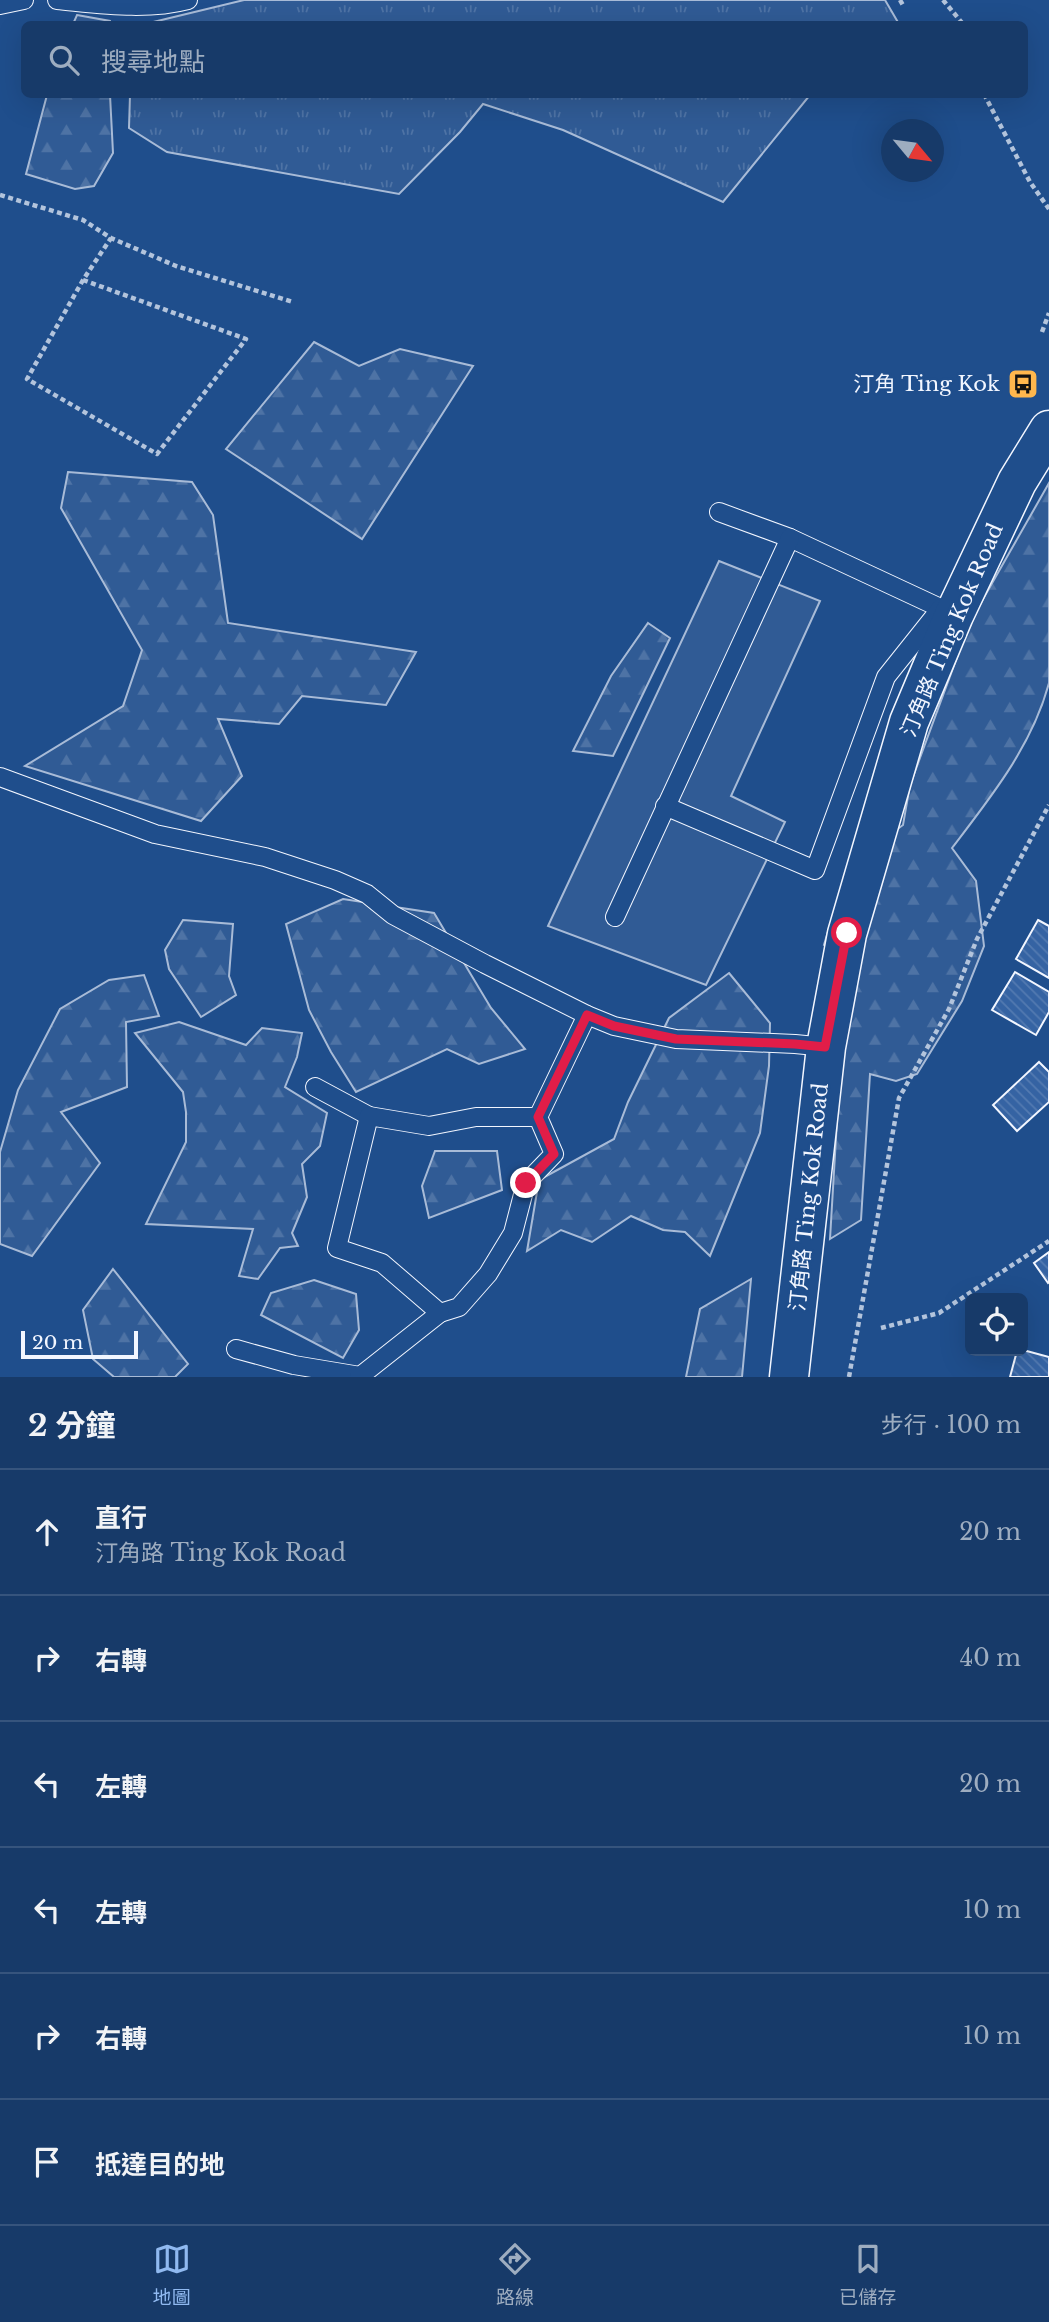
<!DOCTYPE html>
<html lang="zh-TW">
<head>
<meta charset="utf-8">
<style>
	body { margin:0; font-family:"Libre Baskerville","Noto Sans TC",serif; background:#20416f; color:#f1f3f6 }
	.controls { position:absolute; right:21px; bottom:21px; display:grid; overflow:hidden; border-radius:10px; box-shadow:0 7px 28px #0002 }
	.controls button { width:63px; height:63px; display:grid; place-items:center; padding:0; border:0; border-bottom:2px solid #36547d; background:#173a69; color:#f1f3f6; font:35px sans-serif }
	.compass { position:absolute; left:881px; top:119px; width:63px; height:63px; border-radius:50%; background:#173a69; box-shadow:0 7px 28px #0002; rotate:119deg }
	.scale { position:absolute; left:21px; bottom:18px; width:117px; box-sizing:border-box; padding-left:7px; border:4px solid #f2f6ff; border-top:0; font-size:19px; line-height:24px; white-space:nowrap; color:#f2f6ff; -webkit-text-stroke:5px #1f4e8c; paint-order:stroke }
	.stop { position:absolute; width:21px; height:21px; margin:-16px; border:5px solid #e11d48; border-radius:50%; background:#fff }
	.stop.end { background:#e11d48; border-color:#fff; box-shadow:0 2px 7px #0008 }
	.list { margin:0; padding:0; list-style:none }
	h2 { display:flex; justify-content:space-between; align-items:center; height:91px; margin:0; padding:0 28px; font-size:30px }
	h2 small { font-size:23px; font-weight:400; color:#9eadc0 }
	.list li { display:grid; grid-template-columns:46px 1fr auto; gap:21px; align-items:center; box-sizing:border-box; height:126px; padding:0 28px; border-top:2px solid #36547d }
	.list b { display:block; font-size:26px; white-space:nowrap }
	.list p { margin:0; font-size:23px; white-space:nowrap; color:#9eadc0 }
	.list em { font-size:23px; font-style:normal; color:#9eadc0 }
	.icon { flex:none; width:38px; height:38px; fill:none; stroke:currentColor; stroke-width:2; stroke-linecap:round; stroke-linejoin:round }
	.map { position:relative; flex:none; width:1049px; height:1377px; overflow:hidden }
	.search { position:absolute; background:#173a69; box-shadow:0 7px 28px #0002; left:21px; right:21px; top:21px; height:77px; display:flex; align-items:center; gap:18px; box-sizing:border-box; padding:0 24px; border-radius:10px; color:#9eadc0; font-size:26px }
	.sheet { height:847px; background:#173a69 }
	nav { display:flex; justify-content:space-around; align-items:center; box-sizing:border-box; height:98px; border-top:2px solid #36547d; background:#173a69; font-size:19px; color:#9eadc0 }
	nav a { display:grid; justify-items:center; gap:4px }
	nav .on { color:#90b9f0 }
	.map>svg:first-child { display:block }
</style>
</head>
<body>
<div class="map">
<svg width="1049" height="1377" viewBox="0 0 1049 1377">
	<defs>
		<pattern id="grass-tufts" width="24" height="20" patternUnits="userSpaceOnUse" patternTransform="scale(1.75)"><rect width="24" height="20" fill="#305b95"/><path d="M3 7l-1-3M5 7V3M7 7l1-3M15 17l-1-3M17 17v-4M19 17l1-3" fill="none" stroke="#4e73a5"/></pattern>
		<pattern id="forest-firs" width="22" height="20" patternUnits="userSpaceOnUse" patternTransform="scale(1.75)"><rect width="22" height="20" fill="#305b95"/><path d="M5 1l3.5 6h-7zM16 11l3.5 6h-7z" fill="#4e73a5"/></pattern>
		<pattern id="building-back-hatch" width="6" height="6" patternUnits="userSpaceOnUse" patternTransform="scale(1.75)"><rect width="6" height="6" fill="#3563a3"/><path d="M-1 5l2 2M0 0l6 6M5-1l2 2" fill="none" stroke="#537ab1"/></pattern>
	</defs>
	<rect width="100%" height="100%" fill="#1f4e8c"/>
	<g fill="url(#grass-tufts)" stroke="#a8bbd7" stroke-width="2">
		<polygon points="244,0 885,0 899,24 145,24"/>
		<polygon points="130,95 130,94 810,95 723,202 563,130 483,104 460,132 399,194 167,152 129,128"/>
	</g>
	<g fill="url(#forest-firs)" stroke="#a8bbd7" stroke-width="2">
		<polygon points="77,15 110,21 111,24 73,24"/>
		<polygon points="47,95 110,95 113,153 94,186 75,189 26,174"/>
		<polygon points="314,342 359,366 400,349 473,366 362,539 226,449"/>
		<polygon points="68,472 192,482 213,515 228,623 416,652 386,705 302,696 279,724 218,719 242,776 201,821 25,766 123,706 142,650 61,508"/>
		<path d="M1049 483V683C1032 746 991 797 952 848L976 881 984 946 962 1001 917 1074 896 1081 870 1074 861 1220 830 1239 842 1036 856 957 824 945 848 865 903 825 910 785 970 622Z"/>
		<polygon points="648,623 670,638 613,756 573,751 611,676"/>
		<polygon points="343,899 434,913 491,1008 525,1049 479,1064 447,1049 356,1092 331,1052 309,1010 286,924"/>
		<polygon points="183,920 233,924 229,976 236,995 201,1017 169,969 165,950"/>
		<polygon points="729,973 770,1023 769,1066 760,1133 710,1256 685,1232 663,1230 631,1216 592,1242 561,1230 527,1251 539,1180 614,1139 628,1102 669,1018"/>
		<polygon points="144,975 159,1016 126,1022 127,1087 61,1112 100,1163 32,1256 0,1244 0,1152 18,1090 60,1009 109,980"/>
		<polygon points="179,1022 246,1045 262,1028 302,1033 297,1057 285,1087 327,1113 320,1146 302,1164 307,1197 292,1233 298,1246 280,1248 258,1279 239,1276 253,1229 146,1224 186,1142 186,1112 183,1092 135,1033"/>
		<polygon points="435,1151 497,1151 502,1190 429,1218 422,1186"/>
		<polygon points="113,1269 188,1364 175,1377 114,1377 93,1359 83,1310"/>
		<polygon points="751,1279 742,1377 686,1377 700,1309"/>
		<polygon points="314,1280 356,1294 359,1330 343,1358 261,1315 271,1293"/>
	</g>
	<polygon fill="#305b95" stroke="#a8bbd7" stroke-width="2" points="719,561 820,601 731,796 785,822 706,985 548,926"/>
	<g fill="url(#building-back-hatch)" stroke="#f2f6ff" stroke-width="2">
		<polygon points="1038,920 1049,926 1049,978 1016,959"/>
		<polygon points="1015,972 1049,992 1049,1012 1036,1035 992,1010"/>
		<polygon points="1039,1062 1049,1072 1049,1102 1017,1131 993,1105"/>
		<polygon points="1049,1252 1049,1282 1048,1283 1034,1263"/>
		<polygon points="1023,1350 1049,1357 1049,1377 1010,1377 1017,1351"/>
	</g>
	<g fill="none" stroke-linecap="round" stroke-linejoin="round">
		<g stroke="#f2f6ff" stroke-width="20">
			<g id="service">
				<path d="M57 0C100 4 146 11 188 0"/>
				<polyline points="0,5 24,0"/>
				<polyline points="719,512 790,538 951,613"/>
				<polyline points="0,777 155,834 265,857 335,880 367,894 393,915 485,964 587,1015 614,1026 676,1039 795,1044 826,1047"/>
				<polyline points="665,806 815,870 886,677 941,608"/>
				<polyline points="615,917 790,538"/>
				<polyline points="315,1087 369,1116"/>
				<polyline points="538,1117 476,1117 429,1126 369,1116 337,1248 382,1263 440,1313 459,1307 488,1274 513,1233 526,1183 554,1154 538,1117 587,1015"/>
				<polyline points="236,1349 294,1365 360,1376"/>
				<polyline points="359,1377 440,1313"/>
			</g>
		</g>
		<g stroke="#f2f6ff" stroke-width="41">
			<polyline id="secondary" points="789,1377 826,1047 847,934 909,722 954,615 1017,482 1049,430"/>
		</g>
		<g stroke="#b3c4dc" stroke-width="4.5" stroke-dasharray="5 3.5" stroke-linecap="butt">
			<polyline points="900,0 904,7"/>
			<polyline points="943,0 963,24"/>
			<polyline points="984,94 1030,182 1049,209"/>
			<polyline points="0,195 83,220 111,238 176,266 293,302"/>
			<polyline points="83,280 246,339 157,454 27,379 83,280 111,238"/>
			<polyline points="1042,332 1049,313"/>
			<polyline points="881,1328 939,1313 1049,1241"/>
			<polyline points="849,1377 899,1098 949,1009 977,939 1049,805"/>
		</g>
		<use href="#service" stroke="#1f4e8c" stroke-width="18"/>
		<use href="#secondary" stroke="#1f4e8c" stroke-width="38"/>
	</g>
	<g fill="none" stroke-linecap="round" stroke-linejoin="round">
		<polyline stroke="#e11d48" stroke-width="9" points="526,1183 554,1154 538,1117 587,1015 614,1026 676,1039 795,1044 825,1047 847,933"/>
	</g>
	<defs>
		<g id="bus-square" transform="scale(1.575)"><rect x="-9" y="-9" width="18" height="18" rx="4" fill="#ffb74d" stroke="#1f4e8c"/><path d="M-5-6H5V4H4V6H2V4H-2V6H-4V4H-5ZM-3.5-4V0h7V-4ZM-3.5 1.2v1.5H-2V1.2ZM2 1.2v1.5H3.5V1.2Z" fill="#111"/></g>
	</defs>
	<g fill-rule="evenodd">
		<use href="#bus-square" x="1023" y="384"/>
	</g>
	<g text-anchor="middle" stroke-width="5" stroke-linejoin="round" paint-order="stroke">
		<g font-size="21" fill="#f2f6ff" stroke="#1f4e8c" text-anchor="end">
			<text x="1000" y="391">汀角 Ting Kok</text>
		</g>
		<g font-size="21" fill="#f2f6ff" stroke="#1f4e8c">
			<text transform="translate(952 630) rotate(-67)" y="7">汀角路 Ting Kok Road</text>
			<text transform="translate(809 1197) rotate(-84)" y="7">汀角路 Ting Kok Road</text>
		</g>
	</g>
</svg>
<div class="controls">
<button><svg class="icon" aria-label="locate" viewBox="0 0 24 24"><circle cx="12" cy="12" r="6"/><path d="M12 2v4M12 18v4M2 12h4M18 12h4"/></svg></button>
</div>
<svg class="compass" viewBox="-18 -18 36 36"><path d="M0-13l5 13h-10z" fill="#e53935"/><path d="M0 13l5-13h-10z" fill="#9eadc0"/></svg>
<div class="scale">20 m</div>
<div class="stop" style="left:847px;top:933px"></div>
<div class="stop end" style="left:526px;top:1183px"></div>
<div class="search"><svg class="icon" aria-label="search" viewBox="0 0 24 24"><circle cx="10" cy="10" r="6"/><path d="M15 15l6 6"/></svg>搜尋地點</div>
</div>
<section class="sheet">
<h2>2 分鐘<small>步行 · 100 m</small></h2>
<ul class="list">
<li><svg class="icon" aria-label="ahead" viewBox="0 0 24 24"><path d="M12 20V5M6 11l6-6 6 6"/></svg><div><b>直行</b><p>汀角路 Ting Kok Road</p></div><em>20 m</em></li>
<li><svg class="icon" aria-label="right" viewBox="0 0 24 24"><path d="M7 20v-9h11M14 6l5 5-5 5"/></svg><div><b>右轉</b></div><em>40 m</em></li>
<li><svg class="icon" aria-label="left" viewBox="0 0 24 24"><path d="M17 20v-9H6M10 6l-5 5 5 5"/></svg><div><b>左轉</b></div><em>20 m</em></li>
<li><svg class="icon" aria-label="left" viewBox="0 0 24 24"><path d="M17 20v-9H6M10 6l-5 5 5 5"/></svg><div><b>左轉</b></div><em>10 m</em></li>
<li><svg class="icon" aria-label="right" viewBox="0 0 24 24"><path d="M7 20v-9h11M14 6l5 5-5 5"/></svg><div><b>右轉</b></div><em>10 m</em></li>
<li><svg class="icon" aria-label="arrive" viewBox="0 0 24 24"><path d="M6 21V4h12l-3 4 3 4H6"/></svg><div><b>抵達目的地</b></div></li>
</ul>
</section>
<nav>
<a class="on"><svg class="icon" aria-label="map" viewBox="0 0 24 24"><path d="M3 6l6-2 6 2 6-2v14l-6 2-6-2-6 2zM9 4v14M15 6v14"/></svg>地圖</a>
<a><svg class="icon" aria-label="directions" viewBox="0 0 24 24"><path d="M12 3l9 9-9 9-9-9zM9 14v-3h6M13 9l2 2-2 2"/></svg>路線</a>
<a><svg class="icon" aria-label="saved" viewBox="0 0 24 24"><path d="M7 4h10v16l-5-4-5 4z"/></svg>已儲存</a>
</nav>
</body>
</html>
